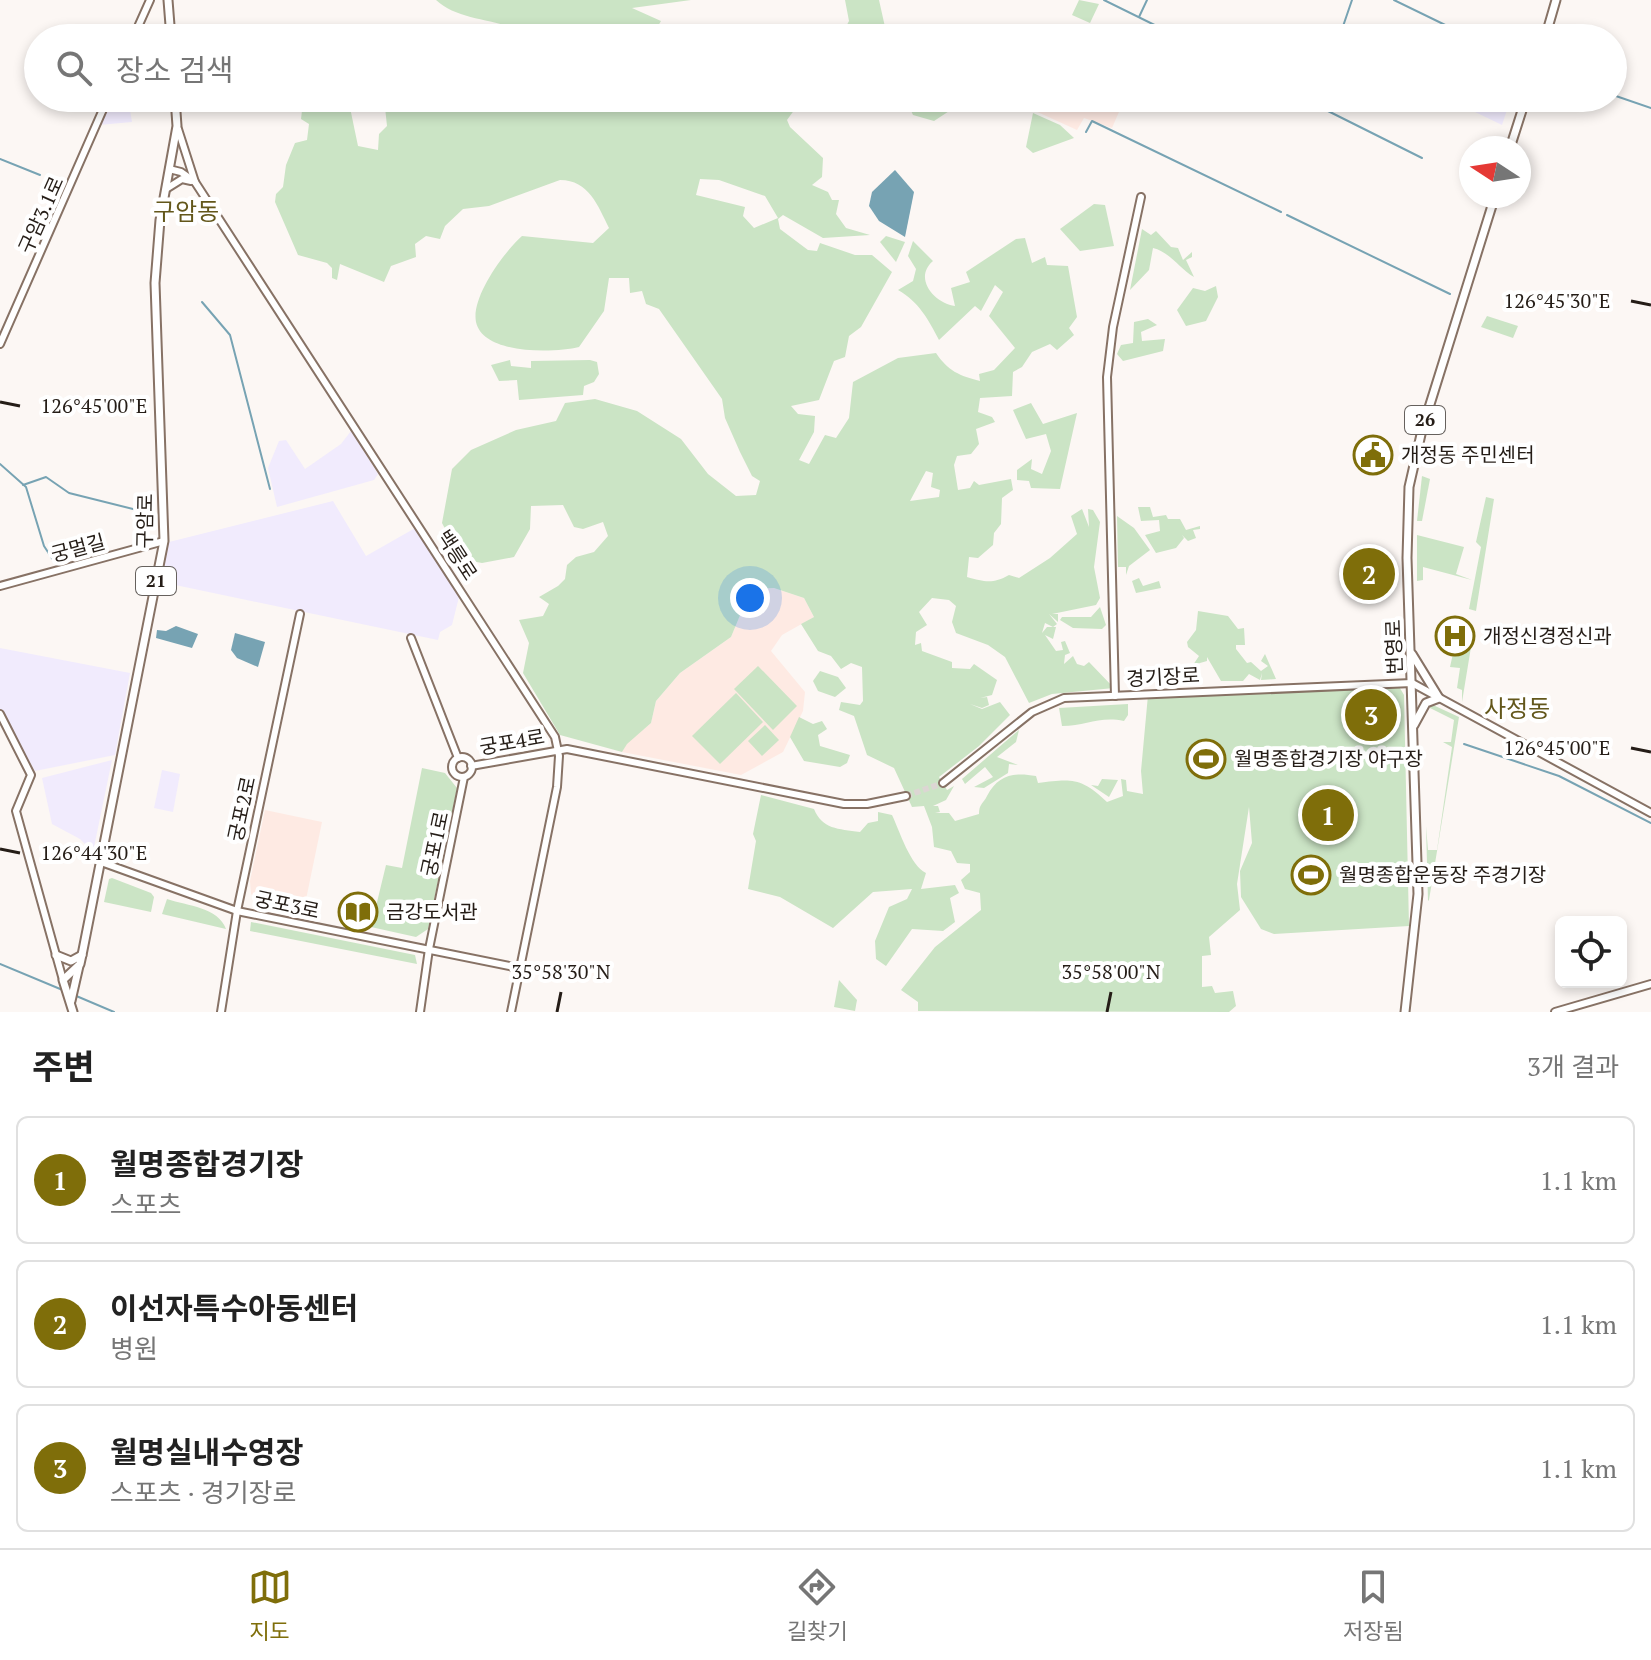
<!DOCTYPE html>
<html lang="ko">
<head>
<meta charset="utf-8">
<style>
	body { margin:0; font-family:"PT Serif","Noto Sans KR",serif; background:#f2f2f2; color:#222 }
	.controls { position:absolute; right:24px; bottom:24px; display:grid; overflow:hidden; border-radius:12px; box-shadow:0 4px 12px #0003 }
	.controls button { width:72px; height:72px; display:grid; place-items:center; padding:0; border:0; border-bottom:2px solid #e0e0e0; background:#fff; color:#222; font:40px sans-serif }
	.compass { position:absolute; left:1459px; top:136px; width:72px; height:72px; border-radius:50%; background:#fff; box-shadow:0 4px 12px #0003; rotate:282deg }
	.you { position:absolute; left:750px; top:598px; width:28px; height:28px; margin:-20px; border:6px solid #fff; border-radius:50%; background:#1a73e8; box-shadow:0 0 0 12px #1a73e833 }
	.badge { display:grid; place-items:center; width:52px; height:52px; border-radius:50%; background:#7f6e0a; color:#fff; font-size:26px; font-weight:700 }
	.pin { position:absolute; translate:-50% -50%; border:4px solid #fff; box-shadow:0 2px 8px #0006 }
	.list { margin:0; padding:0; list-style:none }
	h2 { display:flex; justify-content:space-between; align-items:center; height:104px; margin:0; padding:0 32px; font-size:34px }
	h2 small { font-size:26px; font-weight:400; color:#767676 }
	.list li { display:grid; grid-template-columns:52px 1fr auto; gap:24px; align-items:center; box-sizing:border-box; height:128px; margin:0 16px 16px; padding:0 16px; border:2px solid #e0e0e0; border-radius:12px }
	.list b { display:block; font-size:30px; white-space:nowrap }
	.list p { margin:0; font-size:26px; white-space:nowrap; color:#767676 }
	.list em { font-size:26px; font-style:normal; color:#767676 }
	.icon { flex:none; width:44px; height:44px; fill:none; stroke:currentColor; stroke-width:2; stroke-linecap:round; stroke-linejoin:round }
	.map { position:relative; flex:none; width:1651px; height:1012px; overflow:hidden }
	.search { position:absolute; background:#fff; box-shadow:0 4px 12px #0003; left:24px; right:24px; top:24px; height:88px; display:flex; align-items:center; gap:20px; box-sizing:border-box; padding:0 28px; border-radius:44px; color:#767676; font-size:30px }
	.sheet { height:536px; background:#fff }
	nav { display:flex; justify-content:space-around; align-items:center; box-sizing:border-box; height:112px; border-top:2px solid #e0e0e0; background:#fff; font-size:22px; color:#767676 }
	nav a { display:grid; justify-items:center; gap:4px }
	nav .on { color:#7f6e0a }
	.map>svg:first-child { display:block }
</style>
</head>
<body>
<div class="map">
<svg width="1651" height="1012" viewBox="0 0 1651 1012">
	<rect width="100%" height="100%" fill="#fcf7f4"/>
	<g fill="#f1ebfd">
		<polygon points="110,98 128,98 132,122 99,125"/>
		<polygon points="1477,98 1511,98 1502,125 1471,110"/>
		<polygon points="351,431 378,474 374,480 277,507 268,468 279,441 286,440 305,469 341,444"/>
		<polygon points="333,501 366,556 417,527 459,597 452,625 440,632 438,640 161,582 169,542"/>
		<polygon points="0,648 130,673 115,755 35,771 0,711"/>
		<polygon points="112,760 93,852 80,839 52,824 42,778"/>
		<polygon points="162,770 180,774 173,812 154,808"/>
	</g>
	<g fill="#feeae3">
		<polygon points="1125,98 1112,128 1084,118 1077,130 1022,105 998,99"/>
		<polygon points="774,588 804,598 814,617 782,635 771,651 805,692 803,711 783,752 741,775 622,752 626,744 651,723 656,701 680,673 731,637 751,589"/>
		<polygon points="265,810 322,822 303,914 262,905 251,894 250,881"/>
	</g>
	<g fill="#cbe4c5" fill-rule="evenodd">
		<path d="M436 0H691L632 8 661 21 651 38H516L517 29C491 19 456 19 436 0Z"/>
		<polygon points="845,0 879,0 885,27 910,38 840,38 849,21"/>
		<polygon points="1079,0 1099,4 1090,23 1072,15"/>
		<polygon points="752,27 773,31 779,38 744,38"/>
		<path d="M291 98H348L358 146 378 150 379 134 387 126 384 98H803L787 120 790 127 823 158 822 177 812 185 828 192 832 200H839L836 214 846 228 870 235 823 238 783 215 778 219 780 229 808 250 817 251 820 243 855 255H872L892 272 861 327 849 336 845 357 834 361 819 400 791 406 798 414 815 416 814 432 799 460 809 464 825 435 836 438 849 418 853 382 898 358 936 353C948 371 960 376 980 381L979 374 994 370 1015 348 989 316 1003 292 995 285 981 311 975 306 939 340C928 319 919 302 898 290L913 281 916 269 908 256 913 241 933 261C913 278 934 303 955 306L951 288 970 282 966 272 1016 239 1025 238 1032 263 1045 257 1047 265 1068 266 1077 317 1069 328 1074 335 1057 350 1050 344 1032 352 1022 367 1013 372 1012 396 980 398 978 412 992 417 995 422 976 429 979 444 971 454 957 456 954 465 958 490 970 488 974 481 979 485 1011 479 1013 490 1002 498 1001 524 994 533 993 545 978 558 969 557 967 577C985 582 993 584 1009 575L1019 578 1050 558 1077 534 1071 516 1082 509 1089 527 1088 509 1093 510 1100 522 1094 567 1100 598 1096 605 1052 614H1058V622L1049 614 1057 624 1053 627 1045 623 1042 633 1047 627H1056L1053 639 1045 635 1056 651 1063 650 1061 642 1065 641 1070 653 1065 655 1064 664 1073 656 1077 664 1084 666 1089 662 1114 688 1052 694 1029 703 1005 657 988 645 956 633 952 622 956 606 949 600 932 598 919 612 927 625 916 632 915 645 921 643 922 651 952 662V668L970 669 974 664 997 680 992 695 980 698 987 697 989 705 982 708 970 704 982 709 1000 702 1010 715 979 746 939 777 947 790 954 786 946 800 933 806H938L940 812 935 813H949L955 821 979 814C979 804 983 804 987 796 998 775 1013 772 1036 776L1038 783C1071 779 1081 777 1107 802L1123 796 1121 779 1126 780 1127 791 1143 794 1141 771 1148 695 1397 683 1404 695 1409 926 1274 934 1261 929 1241 897 1240 871 1252 843 1249 807 1237 884 1240 910 1209 937 1211 955 1202 956V987L1212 986 1215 993 1233 991 1236 1006 1229 1012 918 1011V1002L901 990 935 947 981 910 980 893 965 889 961 880 970 872V864L957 863 951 851 934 847 932 827 924 806 912 807 894 768 867 755 854 716 839 710 841 702 860 705 863 701 862 667 851 663 841 669 831 656 818 651 801 624 814 617 804 598 774 588 751 589 731 637 680 673 656 701 651 723 627 744 622 752 560 735 523 673 529 643 519 620 543 616 549 604 539 597 558 586 565 579 567 565 576 557 594 552 608 536 603 522 583 529 574 527 563 505 531 506 530 529 514 557 482 563 461 559 442 523 452 469 471 450 516 430 556 421 565 403 595 399 637 411 681 439 708 474 736 496 756 495 760 481 752 476 740 452 725 418 722 399 659 309 646 304 642 291 630 293 629 278H609L604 311 579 347C554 353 483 355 476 322 471 297 504 252 522 236L593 243 609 228C598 206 589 180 560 180L489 206 463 209 445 226 440 239 426 236 415 244 416 257 391 266 384 282 340 264 337 280 332 278V268L327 263 298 255 275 202 276 194 283 187 286 165 295 143 307 140 309 124 301 119 303 102ZM700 179 719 180 765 196 778 218 754 228 743 216 745 207 696 195ZM926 471 933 473 931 487 940 490 939 497 910 501Z"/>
		<polygon points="874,98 969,98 934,121 913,115 909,106"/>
		<polygon points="1033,113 1060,125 1074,138 1033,153 1026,147"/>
		<polygon points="1094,204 1105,205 1114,246 1080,251 1060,229"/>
		<path d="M1142 229 1151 235 1156 231 1171 247 1178 248 1183 260 1192 252V257L1186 260 1194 277C1180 269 1170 252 1153 248L1149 270 1130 290Z"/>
		<polygon points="886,236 905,242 896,262 880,242"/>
		<polygon points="1216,286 1218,297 1206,321 1186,326 1177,310 1193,288 1205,291"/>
		<polygon points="1487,316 1518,326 1513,338 1481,327"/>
		<polygon points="1148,319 1157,325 1141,332 1142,341 1165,339 1163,351 1123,361 1117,354 1121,345 1133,343 1134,322"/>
		<polygon points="510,360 511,366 531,368 531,361 590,360 597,362 599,374 594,382 584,386 583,395 519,400 517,380 499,381 491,365"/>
		<polygon points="1031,403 1043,424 1077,413 1060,489 1031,488 1029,481 1017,480 1017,470 1032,459 1031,469 1042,474 1051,451 1046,434 1026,439 1013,410"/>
		<polygon points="1422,476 1430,479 1422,521 1417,521"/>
		<polygon points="1486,497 1494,499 1476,611 1469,609 1481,547 1476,542"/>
		<polygon points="1138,507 1150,507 1153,517 1166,515 1168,519 1180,519 1186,530 1200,526 1200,529 1193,530 1196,538 1188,541 1182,535 1184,538 1176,548 1156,553 1145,535 1160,531 1159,520 1141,521"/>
		<polygon points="1117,516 1134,528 1150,550 1129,566 1126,575 1126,567 1118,567"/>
		<polygon points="1417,535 1464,547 1456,574 1472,580 1423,567 1423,580 1417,581"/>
		<polygon points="1139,578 1143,586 1159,581 1161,588 1136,593 1132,581"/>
		<polygon points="1100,607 1106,625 1102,629 1073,628 1060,620 1062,617 1091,617"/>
		<polygon points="1198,611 1228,616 1238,629 1244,628 1245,645 1236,645 1236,649 1247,663 1251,662 1261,671 1268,666 1261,661 1265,654 1276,679 1261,680 1262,673 1260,680 1249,674 1243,681 1221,681 1207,657 1207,661 1193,665 1199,656 1188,647 1187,642 1196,630"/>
		<polygon points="1456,640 1471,647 1462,702 1462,690 1457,688 1460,668 1450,667"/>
		<polygon points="758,666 797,706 773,730 734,689"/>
		<polygon points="820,671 838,677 846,688 835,697 818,691 813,681"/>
		<polygon points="736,693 763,722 720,764 692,736"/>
		<path d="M1128 704V715L1124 721C1099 716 1086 726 1062 726L1059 708Z"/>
		<polygon points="1433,705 1459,717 1429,900 1428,901 1426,826 1428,850 1437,850 1452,747 1443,742 1451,742 1454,720 1428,707"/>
		<polygon points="799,717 813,724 822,721 827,729 818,735 820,746 850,755 847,763 840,767 804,761 790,737"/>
		<polygon points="765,725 779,740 762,756 748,741"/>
		<polygon points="1019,730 1016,742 997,757 1018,765 1009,764 1008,773 984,788 974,787 993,777 985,767 965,784 962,779"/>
		<polygon points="422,768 445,773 457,788 428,929 416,937 371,927 386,865 402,868"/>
		<polygon points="1102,779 1118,780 1109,797 1091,785 1098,786"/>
		<path d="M761 795 814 809C822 829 838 829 860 832L868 823 878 821V812L892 815C900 832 910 865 926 873L921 889 955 885 959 893 950 898 955 922 943 931 912 929 886 966 876 959 875 941 889 907 907 899 912 889 873 892 833 928 780 897 748 889 756 841 753 834Z"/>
		<polygon points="112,878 151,893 154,897 151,912 104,902 109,879"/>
		<path d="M167 899C188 906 218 907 226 929L162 914Z"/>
		<polygon points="251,922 415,955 417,964 250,931"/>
		<polygon points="839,980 857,1000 855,1011 834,1007"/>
	</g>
	<g fill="#77a3b3">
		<polygon points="895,170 914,192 905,237 879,221 869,206 872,192"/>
		<polygon points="176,626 198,634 192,648 156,638 157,630 166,631"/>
		<polygon points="235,633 265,642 258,667 237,658 231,650"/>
	</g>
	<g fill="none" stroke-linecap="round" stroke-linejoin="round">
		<g stroke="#77a3b3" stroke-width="2">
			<polyline points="1104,0 1181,38"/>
			<polyline points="1394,0 1472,38"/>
			<polyline points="1139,17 1147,0"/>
			<polyline points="1339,38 1352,0"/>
			<polyline points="1613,95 1651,108"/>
			<polyline points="1302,98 1422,158"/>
			<polyline points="1317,104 1319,98"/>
			<polyline points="1086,132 1092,121 1281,212"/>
			<polyline points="0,159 40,175"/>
			<polyline points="1287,215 1450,294"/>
			<polyline points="202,302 230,335 270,489"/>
			<polyline points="0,464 26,487 44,546 55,563"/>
			<polyline points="23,485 46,477 69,493 153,514"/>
			<polyline points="1464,744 1559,776 1651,823"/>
			<polyline points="0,964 65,991"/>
			<polyline points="74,995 114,1012"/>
		</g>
		<polyline stroke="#dcd6d3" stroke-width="6" stroke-dasharray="6 3" stroke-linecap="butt" points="906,796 943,783"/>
		<g stroke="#877265" stroke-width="10">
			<g id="secondary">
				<polyline points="133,38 150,0"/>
				<polyline points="178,129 195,182"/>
				<polyline points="169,169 181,172 195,182 555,737 559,756 557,787 511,1012"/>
				<polyline points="166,189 182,179 191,181"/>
				<polyline points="0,344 108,98"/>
				<polyline points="0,586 164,541"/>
				<polyline points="411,638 458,758"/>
				<polyline points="1115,696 1107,377 1113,327 1141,197"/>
				<polyline points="0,714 31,775 16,811 63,980"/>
				<circle cx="462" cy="767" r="10"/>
				<polyline points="471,766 567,749 844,804 867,804 906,796"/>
				<polyline points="943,783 1032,712 1064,698 1412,683 1651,813"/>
				<polyline points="101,862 237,911 519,968"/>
				<polyline points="221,1012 237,911 300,614"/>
				<polyline points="420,1012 429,949 464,777"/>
				<polyline points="1555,1012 1651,984"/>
			</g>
		</g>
		<g stroke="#877265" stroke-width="11">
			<g id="primary">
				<polyline points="168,0 171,38"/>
				<polyline points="1545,38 1556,0"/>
				<polyline points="1510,148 1526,98"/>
				<polyline points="1412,654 1439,698 1426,703 1414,725"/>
				<polyline points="56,955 71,961 82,955"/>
				<polyline points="71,1001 79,966"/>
				<polyline points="73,1012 63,980 80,964 83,950 164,541 155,283 160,220 177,126 175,98"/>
				<polyline points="1405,1012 1418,894 1407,558 1409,487 1422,430 1495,196"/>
			</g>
		</g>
		<use href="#secondary" stroke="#fff" stroke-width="6"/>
		<use href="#primary" stroke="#fff" stroke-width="7"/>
	</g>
	<path fill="none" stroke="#251d17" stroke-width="3" d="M1631 301 1651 305M0 402 20 406M1631 748 1651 752M0 849 20 853M557 1012 561 992M1107 1012 1111 992"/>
	<defs>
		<g id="civic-ring" transform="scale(2)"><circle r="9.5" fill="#fff" stroke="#7f6e0a" stroke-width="1.5"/><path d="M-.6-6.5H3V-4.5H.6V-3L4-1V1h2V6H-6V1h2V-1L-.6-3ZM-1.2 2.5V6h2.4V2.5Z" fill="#7f6e0a"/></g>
		<g id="hospital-ring" transform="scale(2)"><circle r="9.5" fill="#fff" stroke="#7f6e0a" stroke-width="1.5"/><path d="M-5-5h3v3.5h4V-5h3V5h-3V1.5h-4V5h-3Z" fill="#7f6e0a"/></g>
		<g id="stadium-ring" transform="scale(2)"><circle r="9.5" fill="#fff" stroke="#7f6e0a" stroke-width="1.5"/><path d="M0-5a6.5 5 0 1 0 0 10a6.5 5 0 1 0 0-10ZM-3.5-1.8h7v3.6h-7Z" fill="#7f6e0a"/></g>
		<g id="library-ring" transform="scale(2)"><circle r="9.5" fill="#fff" stroke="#7f6e0a" stroke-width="1.5"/><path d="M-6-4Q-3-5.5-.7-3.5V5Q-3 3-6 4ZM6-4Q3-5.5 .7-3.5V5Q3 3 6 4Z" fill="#7f6e0a"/></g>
	</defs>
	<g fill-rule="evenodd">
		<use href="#civic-ring" x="1373" y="455"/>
		<use href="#hospital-ring" x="1455" y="636"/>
		<use href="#stadium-ring" x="1206" y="759"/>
		<use href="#stadium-ring" x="1311" y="875"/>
		<use href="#library-ring" x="358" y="912"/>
	</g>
	<g text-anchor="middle" stroke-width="8" stroke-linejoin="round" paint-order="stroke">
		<g fill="#fff" stroke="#66615d" stroke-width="2">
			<rect x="1405" y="406" width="40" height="28" rx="6"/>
			<rect x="136" y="567" width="40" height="28" rx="6"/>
		</g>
		<g font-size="18" font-weight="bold" fill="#251d17">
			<text x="1425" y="426">26</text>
			<text x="156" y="587">21</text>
		</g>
		<g font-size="20" fill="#251d17" stroke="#fff">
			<text transform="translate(41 215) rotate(-66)" y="7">구암3.1로</text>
			<text transform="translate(145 521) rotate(-89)" y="7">구암로</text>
			<text transform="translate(78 548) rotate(-15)" y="7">궁멀길</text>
			<text transform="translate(457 555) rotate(57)" y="7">백릉로</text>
			<text transform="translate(1394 647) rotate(-92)" y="7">번영로</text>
			<text transform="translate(1163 677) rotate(-3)" y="7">경기장로</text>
			<text transform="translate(512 742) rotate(-10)" y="7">궁포4로</text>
			<text transform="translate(242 809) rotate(-78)" y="7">궁포2로</text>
			<text transform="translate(435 844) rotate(-78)" y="7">궁포1로</text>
			<text transform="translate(287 905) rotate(12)" y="7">궁포3로</text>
		</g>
		<g font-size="20" fill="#251d17" stroke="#fff" text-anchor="start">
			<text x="1401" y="462">개정동 주민센터</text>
			<text x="1483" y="643">개정신경정신과</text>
			<text x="1234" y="766">월명종합경기장 야구장</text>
			<text x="1339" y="882">월명종합운동장 주경기장</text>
			<text x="386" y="919">금강도서관</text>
		</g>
		<g font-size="24" fill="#63571b" stroke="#fff">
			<text x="186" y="220">구암동</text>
			<text x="1517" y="717">사정동</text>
		</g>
	</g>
	<g font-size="20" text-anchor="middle" fill="#251d17" stroke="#fff" stroke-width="8" stroke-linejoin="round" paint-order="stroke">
		<text x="1557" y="308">126°45'30"E</text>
		<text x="94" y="413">126°45'00"E</text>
		<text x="1557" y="755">126°45'00"E</text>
		<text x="94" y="860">126°44'30"E</text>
		<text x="561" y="979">35°58'30"N</text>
		<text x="1111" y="979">35°58'00"N</text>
	</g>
</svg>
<div class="controls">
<button><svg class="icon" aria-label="locate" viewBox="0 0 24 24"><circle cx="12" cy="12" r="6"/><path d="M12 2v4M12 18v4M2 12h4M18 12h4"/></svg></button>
</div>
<svg class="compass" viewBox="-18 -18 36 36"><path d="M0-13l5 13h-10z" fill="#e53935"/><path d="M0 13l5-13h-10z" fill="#767676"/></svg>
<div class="you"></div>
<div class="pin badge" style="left:1328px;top:815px">1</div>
<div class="pin badge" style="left:1369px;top:574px">2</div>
<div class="pin badge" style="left:1371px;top:715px">3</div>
<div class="search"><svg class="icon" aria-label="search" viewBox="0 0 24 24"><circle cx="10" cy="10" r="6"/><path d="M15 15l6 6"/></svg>장소 검색</div>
</div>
<section class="sheet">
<h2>주변<small>3개 결과</small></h2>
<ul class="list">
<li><span class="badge">1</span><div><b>월명종합경기장</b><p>스포츠</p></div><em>1.1 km</em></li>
<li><span class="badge">2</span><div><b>이선자특수아동센터</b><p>병원</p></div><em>1.1 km</em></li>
<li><span class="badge">3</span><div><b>월명실내수영장</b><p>스포츠 · 경기장로</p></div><em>1.1 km</em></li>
</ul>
</section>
<nav>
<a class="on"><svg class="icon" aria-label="map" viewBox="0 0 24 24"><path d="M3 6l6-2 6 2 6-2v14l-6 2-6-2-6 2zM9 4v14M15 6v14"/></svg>지도</a>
<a><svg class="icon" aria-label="directions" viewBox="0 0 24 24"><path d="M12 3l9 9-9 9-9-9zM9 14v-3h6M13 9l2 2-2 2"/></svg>길찾기</a>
<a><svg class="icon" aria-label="saved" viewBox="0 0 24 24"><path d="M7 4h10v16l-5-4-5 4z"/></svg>저장됨</a>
</nav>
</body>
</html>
